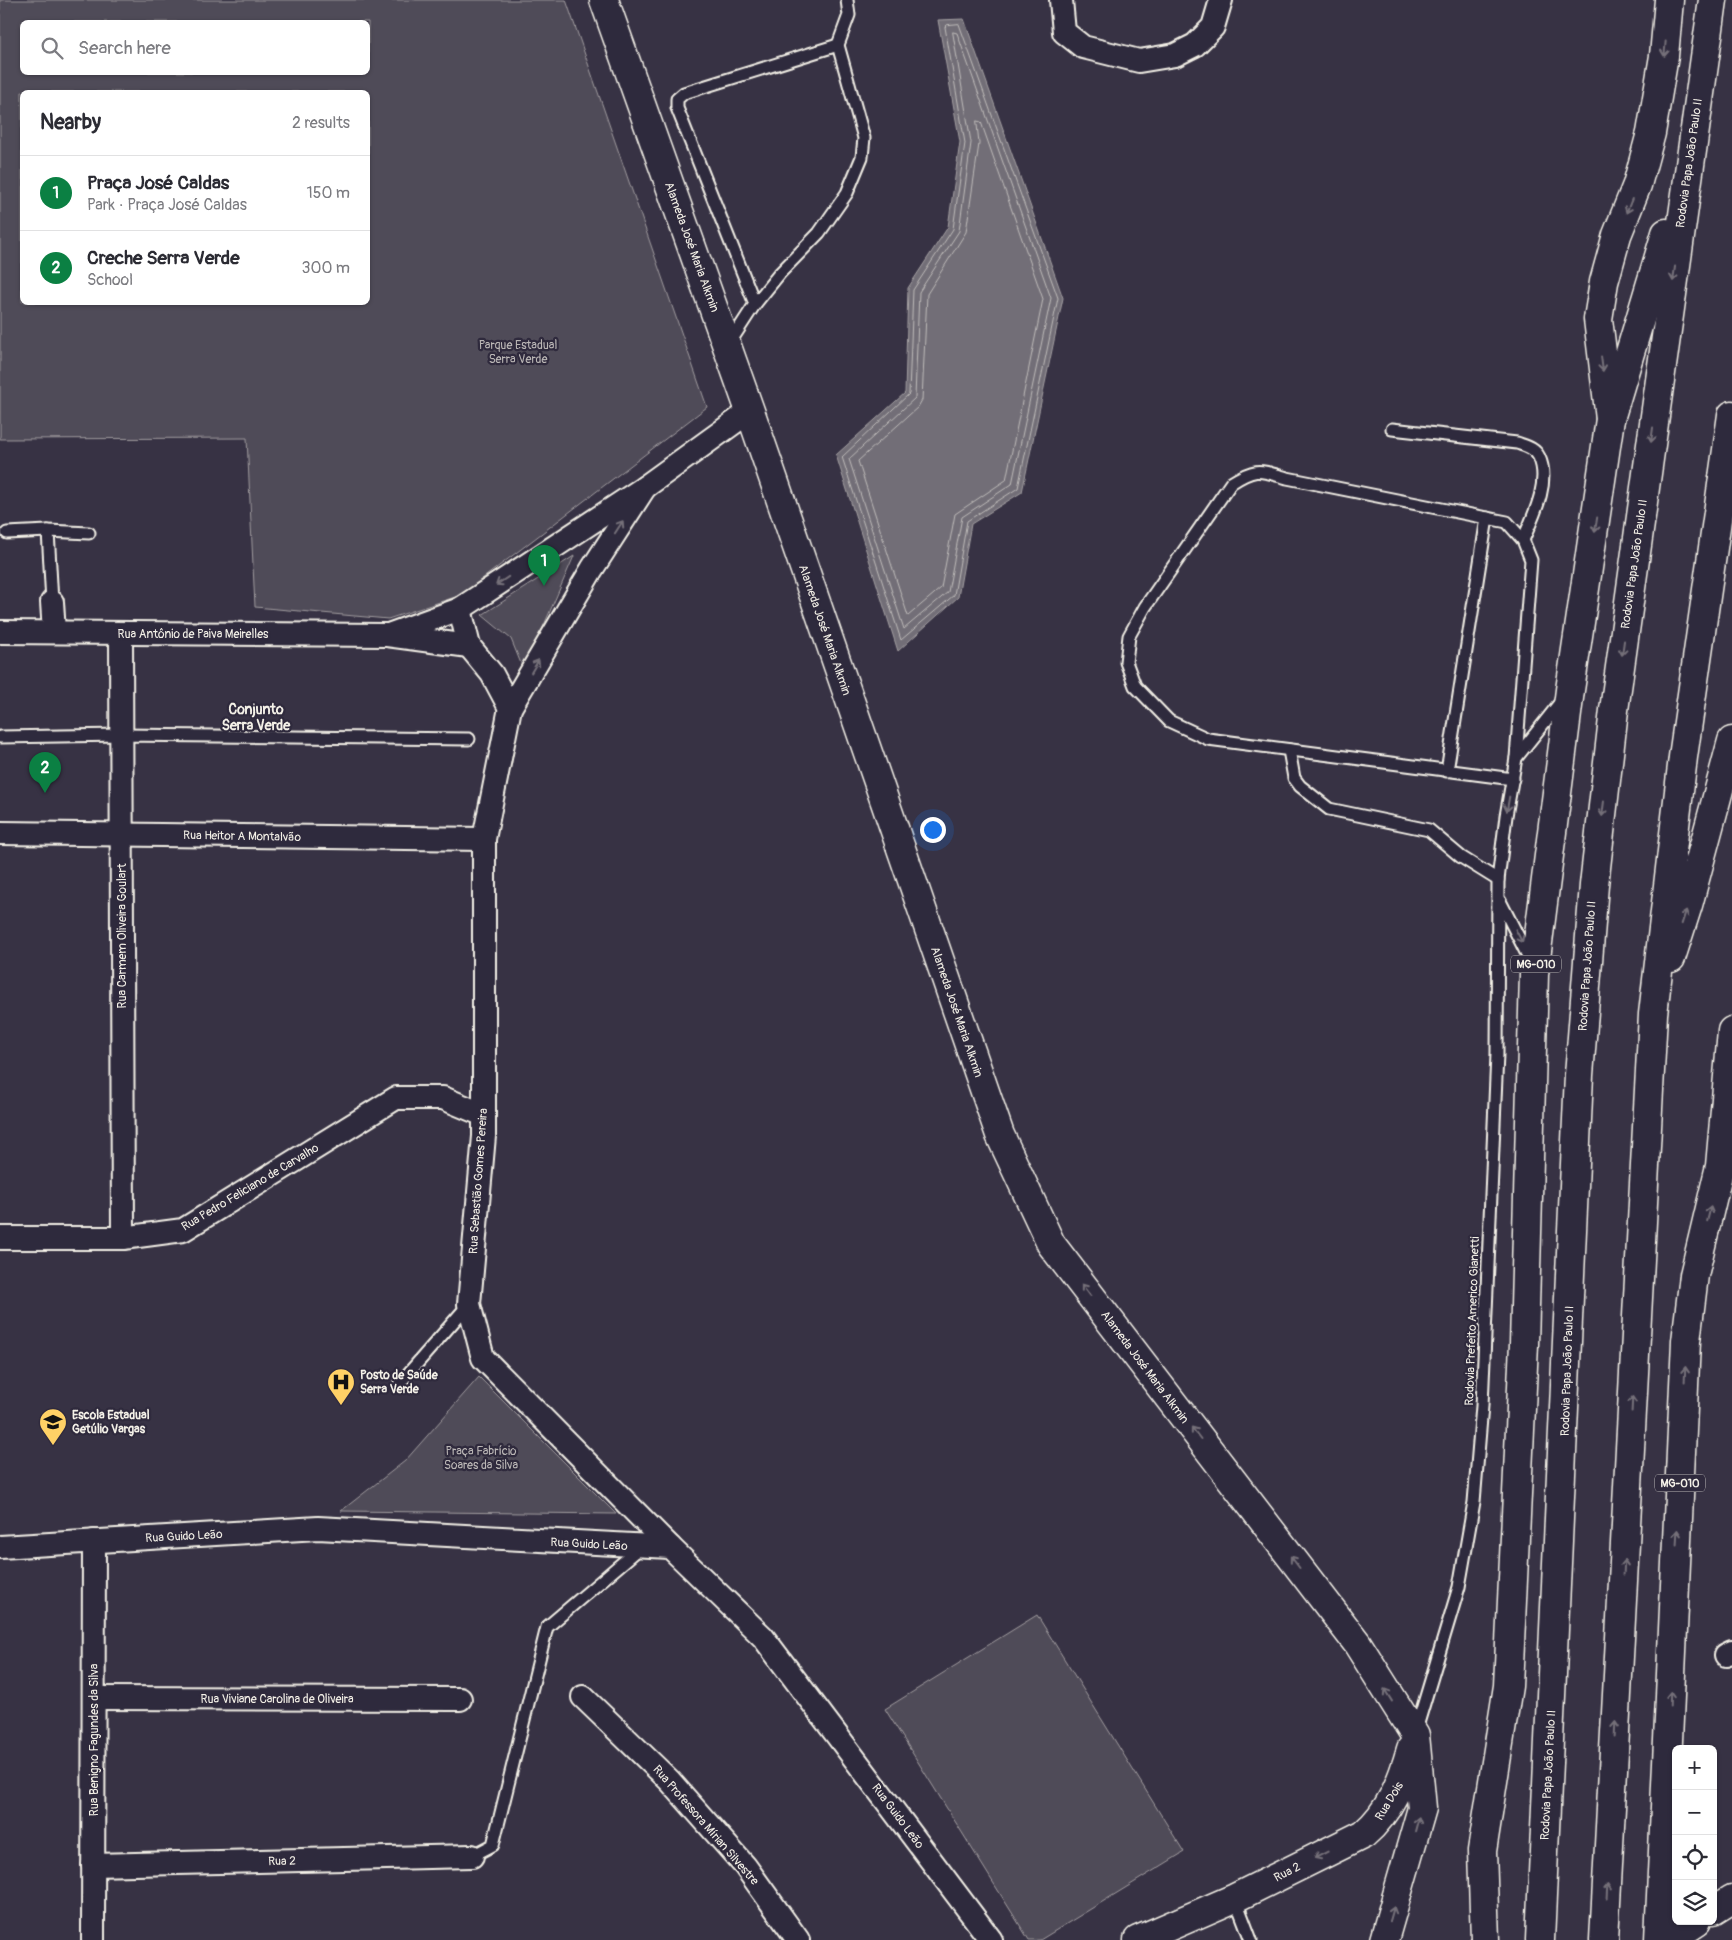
<!DOCTYPE html>
<html lang="en">
<head>
<meta charset="utf-8">
<style>
	body { margin:0; font-family:Pangolin,sans-serif; background:#f2f2f3; color:#2b2b33 }
	.controls { position:absolute; right:15px; bottom:15px; display:grid; overflow:hidden; border-radius:8px; box-shadow:0 1px 4px #0004 }
	.controls button { width:45px; height:45px; display:grid; place-items:center; padding:0; border:0; border-bottom:1px solid #e1e1e2; background:#fff; color:#2b2b33; font:25px sans-serif }
	.you { position:absolute; left:932px; top:829px; width:18px; height:18px; margin:-12px; border:4px solid #fff; border-radius:50%; background:#1a73e8; box-shadow:0 0 0 8px #1a73e833 }
	.badge { display:grid; place-items:center; width:32px; height:32px; border-radius:50%; background:#0b8043; color:#fff; font-size:16px; font-weight:700 }
	.pin { position:absolute; translate:-50% -41px; filter:drop-shadow(0 1px 2px #0008) }
	.pin::after { content:''; position:absolute; top:26px; width:18px; height:15px; background:inherit; clip-path:polygon(0 0,100% 0,50% 100%) }
	.list { margin:0; padding:0; list-style:none }
	h2 { display:flex; justify-content:space-between; align-items:center; height:65px; margin:0; padding:0 20px; font-size:21px }
	h2 small { font-size:16px; font-weight:400; color:#7c7c81 }
	.list li { display:grid; grid-template-columns:32px 1fr auto; gap:15px; align-items:center; box-sizing:border-box; height:75px; padding:0 20px; border-top:1px solid #e1e1e2 }
	.list b { display:block; font-size:19px; white-space:nowrap }
	.list p { margin:0; font-size:16px; white-space:nowrap; color:#7c7c81 }
	.list em { font-size:16px; font-style:normal; color:#7c7c81 }
	.icon { flex:none; width:28px; height:28px; fill:none; stroke:currentColor; stroke-width:2; stroke-linecap:round; stroke-linejoin:round }
	.map { position:relative; flex:none; width:1732px; height:1940px; overflow:hidden }
	.search { position:absolute; background:#fff; box-shadow:0 1px 4px #0004; left:20px; top:20px; width:350px; height:55px; display:flex; align-items:center; gap:12px; box-sizing:border-box; padding:0 18px; border-radius:8px; color:#7c7c81; font-size:19px }
	.panel { position:absolute; background:#fff; box-shadow:0 1px 4px #0004; left:20px; top:90px; width:350px; height:215px; border-radius:8px }
	.map>svg:first-child { display:block }
</style>
</head>
<body>
<div class="map">
<svg width="1732" height="1940" viewBox="0 0 1732 1940">
	<rect width="100%" height="100%" fill="#373244"/>
	<filter id="ink" filterUnits="userSpaceOnUse"><feTurbulence type="fractalNoise" baseFrequency=".02" numOctaves="2"/><feDisplacementMap in="SourceGraphic" scale="10" xChannelSelector="R" yChannelSelector="G"/><feConvolveMatrix kernelMatrix="1 2 1 2 8 2 1 2 1" color-interpolation-filters="sRGB"/></filter>
	<g filter="url(#ink)">
		<g fill="#504b59" stroke="#a29ea0" fill-rule="evenodd">
			<path d="M0 0H566L707 407 461 595 388 619 255 607 247 438 0 439ZM22 22H368V72H22ZM22 92H368V302H22Z"/>
			<polygon points="574,556 524,671 511,639 482,615"/>
			<polygon points="479,1377 616,1514 341,1511 405,1461"/>
			<polygon points="1037,1615 1184,1852 1040,1940 1029,1940 885,1709"/>
		</g>
		<polygon fill="#726e77" stroke="#a6a2a4" points="964,19 1063,298 1022,492 971,524 958,597 898,651 836,455 905,393 908,288 948,227 960,142 938,20"/>
		<g fill="none" stroke-linecap="round" stroke-linejoin="round">
			<g stroke="#c0bdbb" stroke-width="1">
				<polygon points="959,24 1058,298 1018,488 967,521 954,595 901,640 842,457 909,394 913,290 953,229 965,143 945,27 947,25"/>
				<polygon points="953,32 957,33 1051,298 1012,484 962,517 948,592 904,629 849,459 915,398 919,292 959,231 971,143"/>
				<polygon points="977,121 981,122 1043,299 1006,480 955,514 941,588 908,616 858,461 918,407 922,400 927,294 966,232 979,144"/>
			</g>
			<g stroke="#f4f1e8" stroke-width="15">
				<g id="service">
					<polyline points="755,304 677,108 677,99 684,93 838,45"/>
					<polyline points="729,344 755,304 780,273 819,233 847,193 862,157 864,138 838,45 849,15 847,0"/>
					<path d="M1392 429 1517 443C1525 446 1535 448 1539 457 1551 482 1533 517 1523 540"/>
					<polyline points="48,531 52,602"/>
					<polyline points="7,533 48,531 89,533"/>
					<polyline points="0,737 121,735 469,739"/>
					<polyline points="1289,750 1294,778 1300,786 1329,809 1429,830 1461,857 1498,880"/>
					<polyline points="1447,771 1487,518"/>
					<path d="M1513 779 1208 739 1169 721 1135 686 1126 662 1129 636 1145 607 1231 483C1256 467 1259 470 1287 478L1507 522 1523 540 1531 560 1516 758"/>
					<polyline points="1500,901 1529,958"/>
					<polyline points="400,1383 469,1304"/>
					<polyline points="1416,1730 1459,1587 1474,1502 1482,1406 1497,1054 1498,880 1506,816 1516,758 1563,699"/>
					<polyline points="472,1856 493,1845 547,1627 641,1547"/>
					<polyline points="1235,1898 1251,1940"/>
				</g>
			</g>
			<g stroke="#f4f1e8" stroke-width="26">
				<g id="minor">
					<polyline points="1061,0 1064,32 1083,47 1139,61 1175,55 1195,45 1213,27 1221,0"/>
					<polyline points="645,487 592,569 510,708 484,839 484,1136 469,1304 483,1358 670,1547"/>
					<polyline points="52,602 54,632"/>
					<polyline points="460,609 469,646 492,674 510,708"/>
					<polyline points="0,632 387,635 469,646"/>
					<polyline points="121,634 123,1238"/>
					<polyline points="391,634 460,609 645,487 750,411"/>
					<polyline points="0,833 484,839"/>
					<polyline points="0,1238 123,1238 183,1230 396,1098 443,1098 484,1115"/>
					<polyline points="0,1547 318,1528 670,1547 763,1637 991,1940"/>
					<polyline points="1726,1655 1732,1652"/>
					<polyline points="583,1697 670,1781 745,1866 798,1940"/>
					<polyline points="94,1698 460,1699"/>
					<polyline points="93,1865 472,1856"/>
					<polyline points="93,1940 94,1541"/>
				</g>
			</g>
			<g stroke="#f4f1e8" stroke-width="31">
				<g id="tertiary">
					<polyline points="604,0 750,411 1000,1135 1051,1244 1357,1643 1415,1735 1422,1808 1384,1940"/>
					<polyline points="1713,1911 1732,1899"/>
					<path d="M1138 1940 1235 1898 1364 1834C1390 1812 1402 1781 1411 1749"/>
					<polyline points="1668,1940 1697,1921"/>
				</g>
			</g>
			<g stroke="#f4f1e8" stroke-width="31">
				<g id="primary">
					<polyline points="1485,1940 1482,1851 1508,1686 1524,1344 1534,974 1570,690 1610,419 1598,319 1604,282 1617,235 1637,185 1651,133 1664,56 1669,0"/>
					<polyline points="1659,1940 1686,1341 1694,1275 1720,1166 1732,1031"/>
				</g>
			</g>
			<g stroke="#f4f1e8" stroke-width="31">
				<g id="motorway">
					<polyline points="1610,419 1666,233"/>
					<polyline points="1671,958 1688,905 1732,741"/>
					<polyline points="1540,1940 1579,1075 1594,885 1614,710 1713,0"/>
					<polyline points="1604,1940 1653,1014 1683,757 1732,415"/>
				</g>
			</g>
			<use href="#service" stroke="#2f2a3d" stroke-width="11"/>
			<use href="#minor" stroke="#2f2a3d" stroke-width="22"/>
			<use href="#tertiary" stroke="#2f2a3d" stroke-width="28"/>
			<use href="#primary" stroke="#2f2a3d" stroke-width="28"/>
			<use href="#motorway" stroke="#2f2a3d" stroke-width="28"/>
		</g>
		<defs><path id="oneway-shaft" d="M-6 0H5M1.5-3L5.5 0L1.5 3" fill="none" stroke-width="1.6" stroke-linecap="round" stroke-linejoin="round" transform="scale(1.25)"/></defs>
		<g stroke="#747079">
			<use href="#oneway-shaft" transform="translate(1665 49) rotate(95)"/>
			<use href="#oneway-shaft" transform="translate(1629 206) rotate(112)"/>
			<use href="#oneway-shaft" transform="translate(1674 274) rotate(98)"/>
			<use href="#oneway-shaft" transform="translate(1602 364) rotate(83)"/>
			<use href="#oneway-shaft" transform="translate(1652 435) rotate(98)"/>
			<use href="#oneway-shaft" transform="translate(1596 525) rotate(99)"/>
			<use href="#oneway-shaft" transform="translate(619 527) rotate(-57)"/>
			<use href="#oneway-shaft" transform="translate(502 581) rotate(146)"/>
			<use href="#oneway-shaft" transform="translate(1623 648) rotate(98)"/>
			<use href="#oneway-shaft" transform="translate(535 666) rotate(-59)"/>
			<use href="#oneway-shaft" transform="translate(1508 804) rotate(100)"/>
			<use href="#oneway-shaft" transform="translate(1603 809) rotate(97)"/>
			<use href="#oneway-shaft" transform="translate(1684 917) rotate(-72)"/>
			<use href="#oneway-shaft" transform="translate(1519 936) rotate(62)"/>
			<use href="#oneway-shaft" transform="translate(1709 1214) rotate(-76)"/>
			<use href="#oneway-shaft" transform="translate(1086 1290) rotate(-127)"/>
			<use href="#oneway-shaft" transform="translate(1685 1374) rotate(-87)"/>
			<use href="#oneway-shaft" transform="translate(1632 1404) rotate(-87)"/>
			<use href="#oneway-shaft" transform="translate(1196 1433) rotate(-127)"/>
			<use href="#oneway-shaft" transform="translate(1677 1537) rotate(-87)"/>
			<use href="#oneway-shaft" transform="translate(1295 1562) rotate(-127)"/>
			<use href="#oneway-shaft" transform="translate(1624 1567) rotate(-87)"/>
			<use href="#oneway-shaft" transform="translate(1388 1695) rotate(-122)"/>
			<use href="#oneway-shaft" transform="translate(1670 1699) rotate(-88)"/>
			<use href="#oneway-shaft" transform="translate(1615 1729) rotate(-87)"/>
			<use href="#oneway-shaft" transform="translate(1417 1824) rotate(-75)"/>
			<use href="#oneway-shaft" transform="translate(1321 1855) rotate(153)"/>
			<use href="#oneway-shaft" transform="translate(1607 1891) rotate(-87)"/>
			<use href="#oneway-shaft" transform="translate(1392 1914) rotate(-74)"/>
		</g>
	</g>
	<defs>
		<g id="hospital-pin" transform="scale(1.4375)"><path d="M0 17L-7.5 6A9.5 9.5 0 1 1 7.5 6Z" fill="#ffd166" stroke="#2f2a3d"/><path d="M-5-5h3v3.5h4V-5h3V5h-3V1.5h-4V5h-3Z" fill="#111"/></g>
		<g id="school-pin" transform="scale(1.4375)"><path d="M0 17L-7.5 6A9.5 9.5 0 1 1 7.5 6Z" fill="#ffd166" stroke="#2f2a3d"/><path d="M0-5L7-2L0 1L-7-2ZM-4 1L0 2.5L4 1V4Q0 6-4 4Z" fill="#111"/></g>
	</defs>
	<g fill-rule="evenodd">
		<use href="#hospital-pin" x="341" y="1382"/>
		<use href="#school-pin" x="53" y="1422"/>
	</g>
	<g text-anchor="middle" stroke-width="4.5" stroke-linejoin="round" paint-order="stroke">
		<g fill="#2f2a3d" stroke="#b9b5b5" stroke-width="1">
			<rect x="1511" y="955.5" width="50" height="17" rx="4"/>
			<rect x="1655" y="1474.5" width="50" height="17" rx="4"/>
		</g>
		<g font-size="11" font-weight="bold" fill="#f4f1e8">
			<text x="1536" y="968">MG-010</text>
			<text x="1680" y="1487">MG-010</text>
		</g>
		<g font-size="12" fill="#f4f1e8" stroke="#2f2a3d">
			<text transform="translate(1689 163) rotate(-82)" y="4">Rodovia Papa João Paulo II</text>
			<text transform="translate(692 247) rotate(70)" y="4">Alameda José Maria Alkmin</text>
			<text transform="translate(1634 564) rotate(-82)" y="4">Rodovia Papa João Paulo II</text>
			<text transform="translate(825 630) rotate(71)" y="4">Alameda José Maria Alkmin</text>
			<text x="193" y="638">Rua Antônio de Paiva Meirelles</text>
			<text transform="translate(242 836) rotate(1)" y="4">Rua Heitor A Montalvão</text>
			<text transform="translate(122 936) rotate(-90)" y="4">Rua Carmem Oliveira Goulart</text>
			<text transform="translate(1587 966) rotate(-86)" y="4">Rodovia Papa João Paulo II</text>
			<text transform="translate(957 1012) rotate(71)" y="4">Alameda José Maria Alkmin</text>
			<text transform="translate(478 1181) rotate(-86)" y="4">Rua Sebastião Gomes Pereira</text>
			<text transform="translate(250 1187) rotate(-31)" y="4">Rua Pedro Feliciano de Carvalho</text>
			<text transform="translate(1472 1321) rotate(-88)" y="4">Rodovia Prefeito Americo Gianetti</text>
			<text transform="translate(1145 1367) rotate(53)" y="4">Alameda José Maria Alkmin</text>
			<text transform="translate(1567 1371) rotate(-88)" y="4">Rodovia Papa João Paulo II</text>
			<text transform="translate(184 1536) rotate(-3)" y="4">Rua Guido Leão</text>
			<text transform="translate(589 1544) rotate(3)" y="4">Rua Guido Leão</text>
			<text x="277" y="1703">Rua Viviane Carolina de Oliveira</text>
			<text transform="translate(94 1740) rotate(-90)" y="4">Rua Benigno Fagundes da Silva</text>
			<text transform="translate(1548 1775) rotate(-87)" y="4">Rodovia Papa João Paulo II</text>
			<text transform="translate(1389 1801) rotate(-59)" y="4">Rua Dois</text>
			<text transform="translate(898 1816) rotate(53)" y="4">Rua Guido Leão</text>
			<text transform="translate(706 1825) rotate(49)" y="4">Rua Professora Mírian Silvestre</text>
			<text transform="translate(282 1861) rotate(-1)" y="4">Rua 2</text>
			<text transform="translate(1287 1872) rotate(-27)" y="4">Rua 2</text>
		</g>
		<g font-size="12" fill="#bbb7b6" stroke="#2f2a3d">
			<text x="518" y="349">Parque Estadual<tspan x="518" dy="14">Serra Verde</tspan></text>
			<text x="481" y="1455">Praça Fabrício<tspan x="481" dy="14">Soares da Silva</tspan></text>
		</g>
		<g font-size="12" font-weight="bold" fill="#f4f1e8" stroke="#2f2a3d" text-anchor="start">
			<text x="360" y="1379">Posto de Saúde<tspan x="360" dy="14">Serra Verde</tspan></text>
			<text x="72" y="1419">Escola Estadual<tspan x="72" dy="14">Getúlio Vargas</tspan></text>
		</g>
		<g font-size="14" font-weight="bold" fill="#f4f1e8" stroke="#2f2a3d">
			<text x="256" y="714">Conjunto<tspan x="256" dy="16">Serra Verde</tspan></text>
		</g>
	</g>
</svg>
<div class="controls">
<button>+</button>
<button>−</button>
<button><svg class="icon" aria-label="locate" viewBox="0 0 24 24"><circle cx="12" cy="12" r="6"/><path d="M12 2v4M12 18v4M2 12h4M18 12h4"/></svg></button>
<button><svg class="icon" aria-label="layers" viewBox="0 0 24 24"><path d="M12 4l9 5-9 5-9-5zM3 14l9 5 9-5"/></svg></button>
</div>
<div class="you"></div>
<div class="pin badge" style="left:544px;top:586px">1</div>
<div class="pin badge" style="left:45px;top:793px">2</div>
<div class="search"><svg class="icon" aria-label="search" viewBox="0 0 24 24"><circle cx="10" cy="10" r="6"/><path d="M15 15l6 6"/></svg>Search here</div>
<section class="panel">
<h2>Nearby<small>2 results</small></h2>
<ul class="list">
<li><span class="badge">1</span><div><b>Praça José Caldas</b><p>Park · Praça José Caldas</p></div><em>150 m</em></li>
<li><span class="badge">2</span><div><b>Creche Serra Verde</b><p>School</p></div><em>300 m</em></li>
</ul>
</section>
</div>
</body>
</html>
